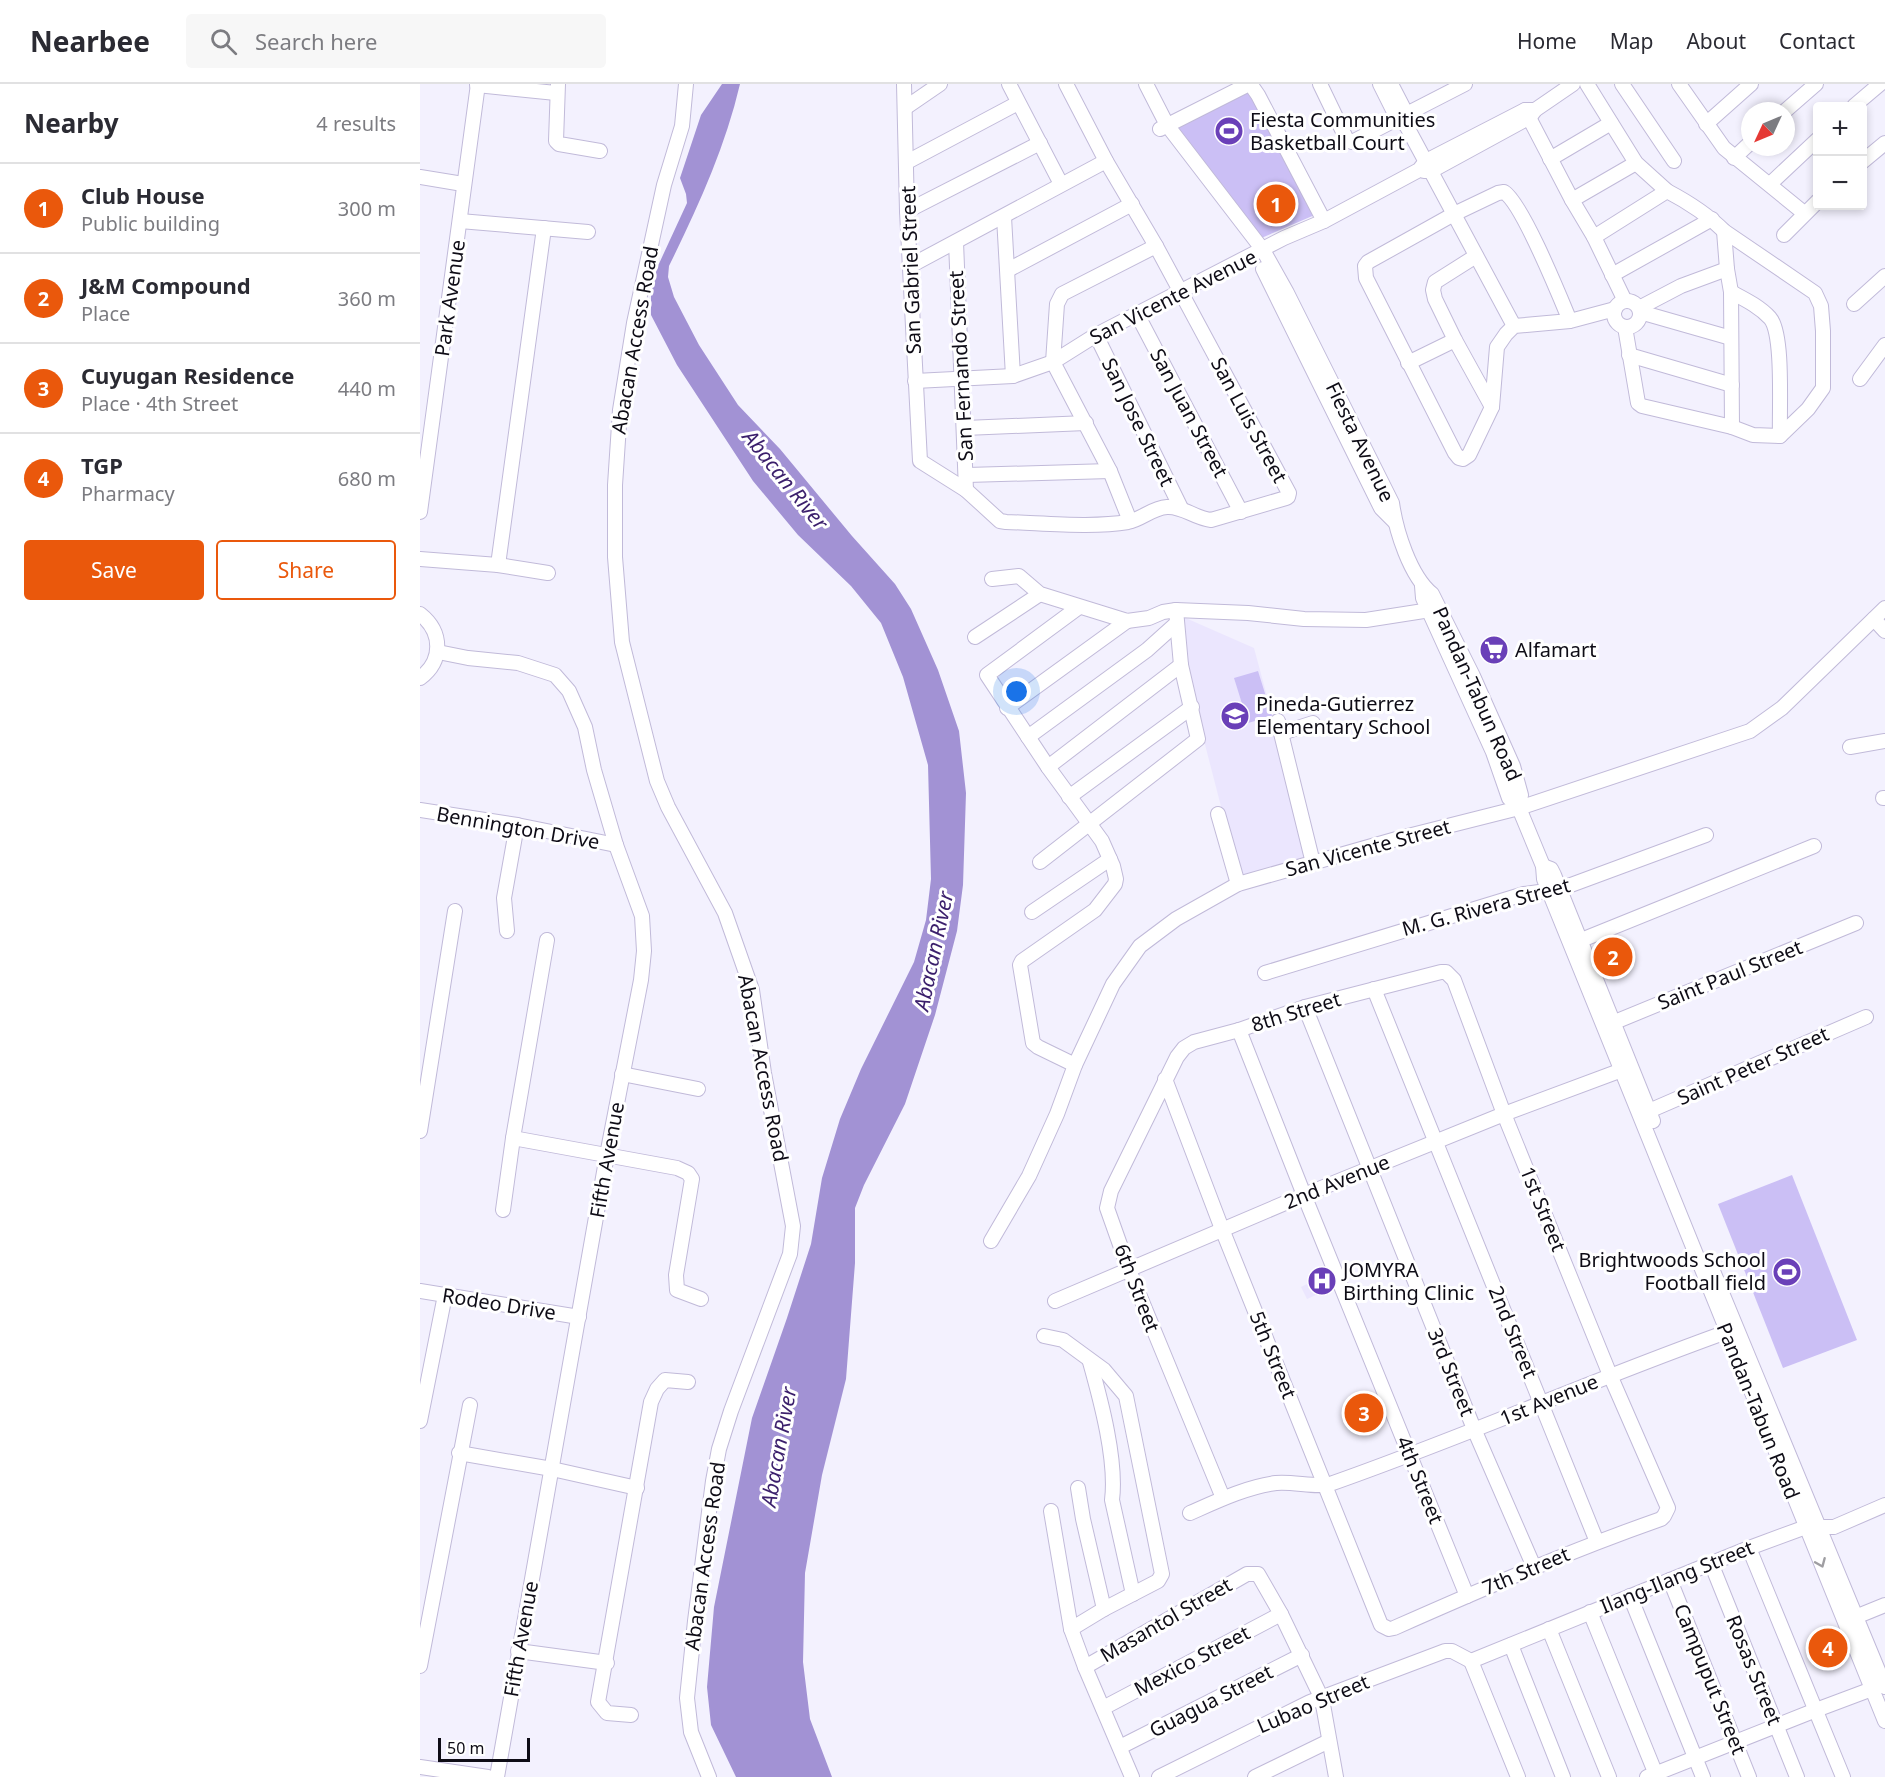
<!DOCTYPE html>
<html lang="en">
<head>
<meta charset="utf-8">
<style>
	body { margin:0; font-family:"Noto Sans",sans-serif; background:#f7f7f7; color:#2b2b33 }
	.controls { position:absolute; right:18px; top:18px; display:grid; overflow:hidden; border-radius:6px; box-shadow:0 3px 9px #0003 }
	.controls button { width:54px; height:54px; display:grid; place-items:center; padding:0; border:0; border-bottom:2px solid #e1e1e2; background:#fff; color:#2b2b33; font:30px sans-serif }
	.compass { position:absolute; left:1321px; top:18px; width:54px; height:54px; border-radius:50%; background:#fff; box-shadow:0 3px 9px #0003; rotate:226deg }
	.scale { position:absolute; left:18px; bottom:15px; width:92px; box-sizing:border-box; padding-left:6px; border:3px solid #0e0c16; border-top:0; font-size:16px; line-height:21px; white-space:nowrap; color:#0e0c16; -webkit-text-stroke:4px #fff; paint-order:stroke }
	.you { position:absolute; left:597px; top:608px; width:21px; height:21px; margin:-15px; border:4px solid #fff; border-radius:50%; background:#1a73e8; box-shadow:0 0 0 9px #1a73e833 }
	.badge { display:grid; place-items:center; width:39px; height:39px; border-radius:50%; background:#ea580c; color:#fff; font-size:20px; font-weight:700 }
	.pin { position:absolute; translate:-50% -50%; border:3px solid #fff; box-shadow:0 2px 6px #0006 }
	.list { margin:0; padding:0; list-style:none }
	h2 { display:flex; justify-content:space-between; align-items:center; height:78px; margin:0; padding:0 24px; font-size:26px }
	h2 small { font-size:20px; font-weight:400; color:#7c7c81 }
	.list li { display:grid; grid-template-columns:39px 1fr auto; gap:18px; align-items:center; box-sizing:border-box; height:90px; padding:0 24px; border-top:2px solid #e1e1e2 }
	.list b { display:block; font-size:22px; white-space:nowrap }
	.list p { margin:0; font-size:20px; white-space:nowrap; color:#7c7c81 }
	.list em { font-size:20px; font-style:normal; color:#7c7c81 }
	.actions { display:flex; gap:12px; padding:18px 24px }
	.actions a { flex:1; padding:14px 0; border:2px solid #ea580c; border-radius:6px; text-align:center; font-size:21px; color:#ea580c }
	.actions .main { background:#ea580c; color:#fff }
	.icon { flex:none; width:33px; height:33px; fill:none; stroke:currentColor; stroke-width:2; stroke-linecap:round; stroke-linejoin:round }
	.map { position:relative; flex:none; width:1465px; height:1693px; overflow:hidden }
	header { display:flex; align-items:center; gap:36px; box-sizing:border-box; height:84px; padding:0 30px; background:#fff; border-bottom:2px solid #e1e1e2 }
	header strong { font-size:28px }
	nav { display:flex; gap:33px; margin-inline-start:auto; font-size:21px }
	.search { width:420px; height:54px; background:#f7f7f7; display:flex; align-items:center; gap:15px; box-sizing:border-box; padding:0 21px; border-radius:6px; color:#7c7c81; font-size:22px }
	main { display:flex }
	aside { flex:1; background:#fff }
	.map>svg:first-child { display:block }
</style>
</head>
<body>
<header>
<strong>Nearbee</strong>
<div class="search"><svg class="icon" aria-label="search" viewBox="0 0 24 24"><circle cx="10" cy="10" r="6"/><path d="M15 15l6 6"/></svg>Search here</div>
<nav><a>Home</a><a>Map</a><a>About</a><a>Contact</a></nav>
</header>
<main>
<aside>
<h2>Nearby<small>4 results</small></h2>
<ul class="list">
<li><span class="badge">1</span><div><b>Club House</b><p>Public building</p></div><em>300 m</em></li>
<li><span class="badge">2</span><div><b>J&amp;M Compound</b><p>Place</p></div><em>360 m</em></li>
<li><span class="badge">3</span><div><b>Cuyugan Residence</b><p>Place · 4th Street</p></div><em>440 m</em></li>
<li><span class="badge">4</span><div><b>TGP</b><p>Pharmacy</p></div><em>680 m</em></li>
</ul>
<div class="actions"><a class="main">Save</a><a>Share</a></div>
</aside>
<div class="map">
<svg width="1465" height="1693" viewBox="0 0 1465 1693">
	<rect width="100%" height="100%" fill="#f3f1fe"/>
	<g fill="#ebe6fe">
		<polygon points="761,532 834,564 891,775 820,796 766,587"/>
		<polygon points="907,1190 913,1203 887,1215 881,1203"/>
	</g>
	<g fill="#cbbff5">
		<polygon points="829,3 897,130 839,155 756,44"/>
		<polygon points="838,587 852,632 828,639 814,594"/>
		<polygon points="1372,1091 1437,1256 1363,1284 1298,1120"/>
	</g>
	<path fill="#a292d4" d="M302 0H320C305 64 278 123 249 182L248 193 254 213 279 261 318 321 360 365 432 452 475 500 491 525 518 586 539 647 546 709 543 801 537 847 515 931 485 1020 444 1101 435 1124V1179L426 1295 402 1391 385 1489 383 1578 390 1635 412 1693H316L291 1641 287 1603 294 1523 332 1334 367 1234 391 1160 402 1094 420 1035 441 985 494 878 506 836 511 795 508 681 483 593 461 539 431 502 378 451 333 397 257 281 231 231V209L237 184 267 119 266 110 260 94 281 31Z"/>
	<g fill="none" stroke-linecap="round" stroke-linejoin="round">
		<g stroke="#c1bad9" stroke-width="16">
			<g id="minor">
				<polyline points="138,0 136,57 139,60 180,67"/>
				<polyline points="266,0 262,42 244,101 214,239 200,326 195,401 195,473 202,558 237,697 248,723 305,829 332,906 344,989 373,1142 370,1170 311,1327 299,1365 293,1397 275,1537 267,1614 271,1648 289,1693"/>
				<path d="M484 0 487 127 500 377 546 406 580 437 586 438C623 439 673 444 708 438 722 435 732 424 747 423 763 422 774 434 791 436L866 414 868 413 869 409 736 162 686 77 646 0"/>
				<polyline points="589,0 641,100"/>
				<path d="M726 0 747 41 843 166 867 209 972 419C976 447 990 492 1012 510L1053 592 1093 682 1101 711 1099 724"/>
				<polyline points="900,0 927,56 932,58 1045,0"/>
				<polyline points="960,0 978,36 986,41 1094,242"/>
				<polyline points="971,0 987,31 986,39"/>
				<polyline points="1167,0 1216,79 1247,107"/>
				<polyline points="1202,0 1254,77"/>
				<polyline points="1259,0 1304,64 1384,129"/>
				<polyline points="57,1 136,9"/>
				<polyline points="1434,22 1460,0"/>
				<polyline points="485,24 520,0"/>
				<polyline points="1105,26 1152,116 1174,153 1205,217"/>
				<polyline points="1365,27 1396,0"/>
				<polyline points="1286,40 1331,0"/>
				<polyline points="740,45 827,1 831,1 838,11 904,137"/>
				<polyline points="1314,74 1330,59"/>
				<polyline points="1130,75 1191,39"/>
				<polyline points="487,78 598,19"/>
				<polyline points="1442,78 1465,59"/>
				<polyline points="1004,87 1011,87 1110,33 1115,26 1153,0"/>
				<polyline points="0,93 43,100"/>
				<polyline points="1350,100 1398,55"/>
				<polyline points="1152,116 1216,79"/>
				<polyline points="487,127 620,59"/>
				<polyline points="584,133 593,292"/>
				<polyline points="40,137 168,148"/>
				<polyline points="1304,147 1307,185 1311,208 1312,343"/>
				<polyline points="1364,151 1398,117"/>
				<path d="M1174 153 1247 107C1268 118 1287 130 1304 147L1395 209 1401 222 1403 247V304L1388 325 1360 352 1333 351 1312 343 1222 322 1218 319 1205 243"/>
				<polyline points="536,158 546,406"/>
				<polyline points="1056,172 1015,198 1013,206 1015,215 1035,256 1072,323"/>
				<polyline points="490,182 686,77"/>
				<polyline points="843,185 961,424 975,438"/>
				<polyline points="588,186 712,120"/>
				<polyline points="1192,191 1292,135"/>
				<path d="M1311 208C1324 215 1339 222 1350 234 1364 250 1359 327 1360 352"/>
				<circle cx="1207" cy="230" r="13"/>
				<polyline points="1434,220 1465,192"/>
				<polyline points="1219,224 1261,202 1307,185"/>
				<polyline points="1220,228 1311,254"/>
				<polyline points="717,230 821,428"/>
				<path d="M1150 237C1140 213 1102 119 1084 108L1078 109 1034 130 948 178 945 182 946 194 1035 369 1039 374 1043 375 1049 371 1072 323 1077 263 1086 250 1094 242 1150 237 1195 225"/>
				<polyline points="676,251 761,424"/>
				<polyline points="1209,271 1312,301"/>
				<polyline points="988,279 1035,256"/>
				<polyline points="1440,295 1465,261"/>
				<polyline points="495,297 593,292 633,278 676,251 864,154 904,137 999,86 1006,77 1105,26 1115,26"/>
				<polyline points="545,344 666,339"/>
				<polyline points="547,391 690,387"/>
				<polyline points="0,428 58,0"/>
				<polyline points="710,437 690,387 633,278 637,220 642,210 736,162"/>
				<polyline points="0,475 78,481 128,489"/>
				<polyline points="78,481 124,144"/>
				<polyline points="572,495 599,492 620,510 707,537 729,534 743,528 756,526 828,529 884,535 946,536 1010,526 1017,523"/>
				<polyline points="1002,502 1003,514 1073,668 1089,714 1099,724 1123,782 1124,795 1465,1637"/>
				<path d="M0 530C23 548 23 577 0 594"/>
				<polyline points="1454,535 1465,547"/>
				<polyline points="555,553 620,510"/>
				<polyline points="18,568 48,574 98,579 135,591 149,607 165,643 174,686 196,761 222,832 224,867 221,896 187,1071 77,1693"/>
				<polyline points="587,624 707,537"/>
				<polyline points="858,637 893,779"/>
				<polyline points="862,649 893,639"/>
				<polyline points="608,653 727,566 757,539"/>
				<polyline points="1430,663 1465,657"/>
				<polyline points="628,683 761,581"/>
				<polyline points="649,713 772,623"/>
				<polyline points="1463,714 1465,714"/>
				<polyline points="0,726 97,741 196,761"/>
				<polyline points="798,730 818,800"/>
				<polyline points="620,778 778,655 761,581 756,526"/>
				<polyline points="1123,782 1131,785 1134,791 1233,1037"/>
				<polyline points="612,828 690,775"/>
				<polyline points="87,847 84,814 97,741"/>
				<polyline points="1154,859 1394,762"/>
				<polyline points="845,889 1104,810 1140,805 1286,751"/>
				<polyline points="954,905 1177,1458"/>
				<polyline points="885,923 1054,1345 1114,1483"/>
				<polyline points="1185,942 1436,839"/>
				<polyline points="819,946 884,1111 1047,1512"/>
				<polyline points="655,981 618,963 613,959 600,881 602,877 675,826 695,800 696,795 693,782 682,757 628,683 567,591 659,523"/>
				<polyline points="202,990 278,1005"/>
				<path d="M745 995 802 1145 961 1541 969 1545 974 1544C1062 1505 1150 1467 1241 1435L1244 1432 1248 1424 1190 1291 1084 1030 1034 896 1026 888H1021L885 923 819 946 774 958 764 964 757 973 691 1107 687 1124 709 1186 803 1414"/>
				<polyline points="1222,1030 1446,933"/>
				<polyline points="0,1047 35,827"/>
				<polyline points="93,1054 257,1084 268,1089 272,1095 256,1191 257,1206 281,1215"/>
				<polyline points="83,1126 93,1054 127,856"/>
				<polyline points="571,1157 609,1092 637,1030 655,981 693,900 720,862 756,835 818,800 980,754 1099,724 1330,647 1362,624 1465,524"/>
				<polyline points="1288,1175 1465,1603"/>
				<polyline points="0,1207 159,1233"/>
				<polyline points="635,1217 884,1111 1084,1030 1202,986"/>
				<polyline points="624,1252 643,1256 684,1286 706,1312 742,1490 738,1497 684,1525 651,1545"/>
				<path d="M670 1278C681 1317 697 1377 692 1416L713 1510"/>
				<polyline points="0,1337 25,1211"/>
				<polyline points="39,1369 132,1385 217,1404"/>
				<polyline points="658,1404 663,1435 684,1525"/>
				<polyline points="631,1427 651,1545 665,1583 712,1693"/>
				<path d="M770 1429C797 1417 826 1403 856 1399 871 1397 899 1404 910 1400 1047 1352 1179 1293 1315 1245"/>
				<polyline points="1329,1464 1423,1693"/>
				<polyline points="1291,1479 1377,1693"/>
				<polyline points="1250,1496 1329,1693"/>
				<polyline points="1210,1512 1283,1693"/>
				<polyline points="1170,1528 1237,1693"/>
				<polyline points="1428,1536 1465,1521"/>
				<polyline points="1129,1545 1189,1693"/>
				<polyline points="1091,1561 1143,1693"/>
				<polyline points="98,1567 187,1579"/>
				<polyline points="1051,1577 1329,1464 1386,1443 1414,1443 1465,1421"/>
				<polyline points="1051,1577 1098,1693"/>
				<polyline points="0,1582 50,1321"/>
				<polyline points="665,1583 827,1490 838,1490 861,1530 902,1615 916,1693"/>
				<polyline points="683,1624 861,1530"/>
				<polyline points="211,1631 187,1629 178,1618 231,1318 237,1305 245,1296 268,1298"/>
				<polyline points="700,1663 882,1571"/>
				<polyline points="0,1683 68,1693"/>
				<polyline points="739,1693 890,1618 1025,1567 1032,1567 1051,1577"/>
				<polyline points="835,1693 909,1657"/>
				<polyline points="1227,1693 1396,1626 1460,1602"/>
			</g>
		</g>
		<use href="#minor" stroke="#fff" stroke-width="14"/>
	</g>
	<defs><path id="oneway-chevron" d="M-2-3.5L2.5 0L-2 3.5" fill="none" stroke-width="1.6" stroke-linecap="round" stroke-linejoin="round" transform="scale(1.5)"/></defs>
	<use stroke="#9f9ea2" href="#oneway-chevron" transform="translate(1401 1479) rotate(67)"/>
	<defs>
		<g id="stadium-disc" transform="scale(1.5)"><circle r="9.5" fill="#6a40b8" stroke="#fff"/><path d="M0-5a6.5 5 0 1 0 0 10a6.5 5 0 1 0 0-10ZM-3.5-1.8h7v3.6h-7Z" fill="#fff"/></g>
		<g id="supermarket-disc" transform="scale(1.5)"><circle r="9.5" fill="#6a40b8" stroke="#fff"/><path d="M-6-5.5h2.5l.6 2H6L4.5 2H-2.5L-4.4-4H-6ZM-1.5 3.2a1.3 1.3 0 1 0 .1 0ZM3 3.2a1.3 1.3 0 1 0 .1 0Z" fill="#fff"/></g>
		<g id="school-disc" transform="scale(1.5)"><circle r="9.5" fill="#6a40b8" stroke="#fff"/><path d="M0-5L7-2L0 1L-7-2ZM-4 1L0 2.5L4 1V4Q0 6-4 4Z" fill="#fff"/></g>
		<g id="hospital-disc" transform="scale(1.5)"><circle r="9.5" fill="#6a40b8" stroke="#fff"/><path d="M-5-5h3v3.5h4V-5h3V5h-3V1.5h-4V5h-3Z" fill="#fff"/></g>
	</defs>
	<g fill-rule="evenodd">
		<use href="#stadium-disc" x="809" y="47"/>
		<use href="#supermarket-disc" x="1074" y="566"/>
		<use href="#school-disc" x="815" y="632"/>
		<use href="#stadium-disc" x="1367" y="1188"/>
		<use href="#hospital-disc" x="902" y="1197"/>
	</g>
	<g text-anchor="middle" stroke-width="6" stroke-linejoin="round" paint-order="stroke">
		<g font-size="20" fill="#0e0c16" stroke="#fff" text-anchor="start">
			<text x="830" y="43">Fiesta Communities<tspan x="830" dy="23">Basketball Court</tspan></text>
			<text x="1095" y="573">Alfamart</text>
			<text x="836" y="627">Pineda-Gutierrez<tspan x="836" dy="23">Elementary School</tspan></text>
			<text x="1346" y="1183" text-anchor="end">Brightwoods School<tspan x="1346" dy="23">Football field</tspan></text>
			<text x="923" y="1193">JOMYRA<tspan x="923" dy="23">Birthing Clinic</tspan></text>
		</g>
		<g font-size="20" fill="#0e0c16" stroke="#fff">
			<text transform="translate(491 186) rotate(-92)" y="7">San Gabriel Street</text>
			<text transform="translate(753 213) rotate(-27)" y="7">San Vicente Avenue</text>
			<text transform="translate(30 214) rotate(-82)" y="7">Park Avenue</text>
			<text transform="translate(215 256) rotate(-80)" y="7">Abacan Access Road</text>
			<text transform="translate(541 282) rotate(-93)" y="7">San Fernando Street</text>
			<text transform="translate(769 329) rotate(62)" y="7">San Juan Street</text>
			<text transform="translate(829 336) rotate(62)" y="7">San Luis Street</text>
			<text transform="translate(718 338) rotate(64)" y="7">San Jose Street</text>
			<text transform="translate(940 358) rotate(64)" y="7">Fiesta Avenue</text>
			<text transform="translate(1057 610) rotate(66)" y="7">Pandan-Tabun Road</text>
			<text transform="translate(98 744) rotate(10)" y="7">Bennington Drive</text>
			<text transform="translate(948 764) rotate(-15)" y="7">San Vicente Street</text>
			<text transform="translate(1066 823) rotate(-15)" y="7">M. G. Rivera Street</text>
			<text transform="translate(1310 891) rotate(-22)" y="7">Saint Paul Street</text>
			<text transform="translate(876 928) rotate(-17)" y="7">8th Street</text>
			<text transform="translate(1333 982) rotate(-24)" y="7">Saint Peter Street</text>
			<text transform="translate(343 984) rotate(79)" y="7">Abacan Access Road</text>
			<text transform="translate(187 1076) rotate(-80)" y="7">Fifth Avenue</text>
			<text transform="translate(917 1098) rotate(-22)" y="7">2nd Avenue</text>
			<text transform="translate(1123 1125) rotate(68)" y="7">1st Street</text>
			<text transform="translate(717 1204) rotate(69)" y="7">6th Street</text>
			<text transform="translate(79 1220) rotate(9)" y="7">Rodeo Drive</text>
			<text transform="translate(1093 1248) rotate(68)" y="7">2nd Street</text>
			<text transform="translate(853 1271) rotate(68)" y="7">5th Street</text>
			<text transform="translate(1031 1288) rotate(68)" y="7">3rd Street</text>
			<text transform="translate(1129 1316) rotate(-22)" y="7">1st Avenue</text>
			<text transform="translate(1338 1327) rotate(68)" y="7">Pandan-Tabun Road</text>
			<text transform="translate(1000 1396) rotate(68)" y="7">4th Street</text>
			<text transform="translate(285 1472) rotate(-82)" y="7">Abacan Access Road</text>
			<text transform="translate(1106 1487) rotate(-23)" y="7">7th Street</text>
			<text transform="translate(1257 1493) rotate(-22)" y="7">Ilang-Ilang Street</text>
			<text transform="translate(746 1536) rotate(-30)" y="7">Masantol Street</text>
			<text transform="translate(101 1555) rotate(-80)" y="7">Fifth Avenue</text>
			<text transform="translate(772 1577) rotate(-28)" y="7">Mexico Street</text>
			<text transform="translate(1334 1586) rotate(68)" y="7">Rosas Street</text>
			<text transform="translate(1290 1595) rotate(68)" y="7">Campuput Street</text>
			<text transform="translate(791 1617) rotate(-27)" y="7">Guagua Street</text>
			<text transform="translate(893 1620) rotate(-23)" y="7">Lubao Street</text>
		</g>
		<g font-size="21" font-style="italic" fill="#3b1f6c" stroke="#fff">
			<text transform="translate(365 396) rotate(51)" y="7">Abacan River</text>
			<text transform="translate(514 867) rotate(-78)" y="7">Abacan River</text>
			<text transform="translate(359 1363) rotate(-80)" y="7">Abacan River</text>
		</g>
	</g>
</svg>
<div class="controls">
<button>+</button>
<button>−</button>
</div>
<svg class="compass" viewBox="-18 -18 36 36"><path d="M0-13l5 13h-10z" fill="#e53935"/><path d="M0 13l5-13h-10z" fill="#7c7c81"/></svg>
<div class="scale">50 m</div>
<div class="you"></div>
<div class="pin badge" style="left:856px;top:120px">1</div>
<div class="pin badge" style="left:1193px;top:873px">2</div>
<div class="pin badge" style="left:944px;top:1329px">3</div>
<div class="pin badge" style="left:1408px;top:1564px">4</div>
</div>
</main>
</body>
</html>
